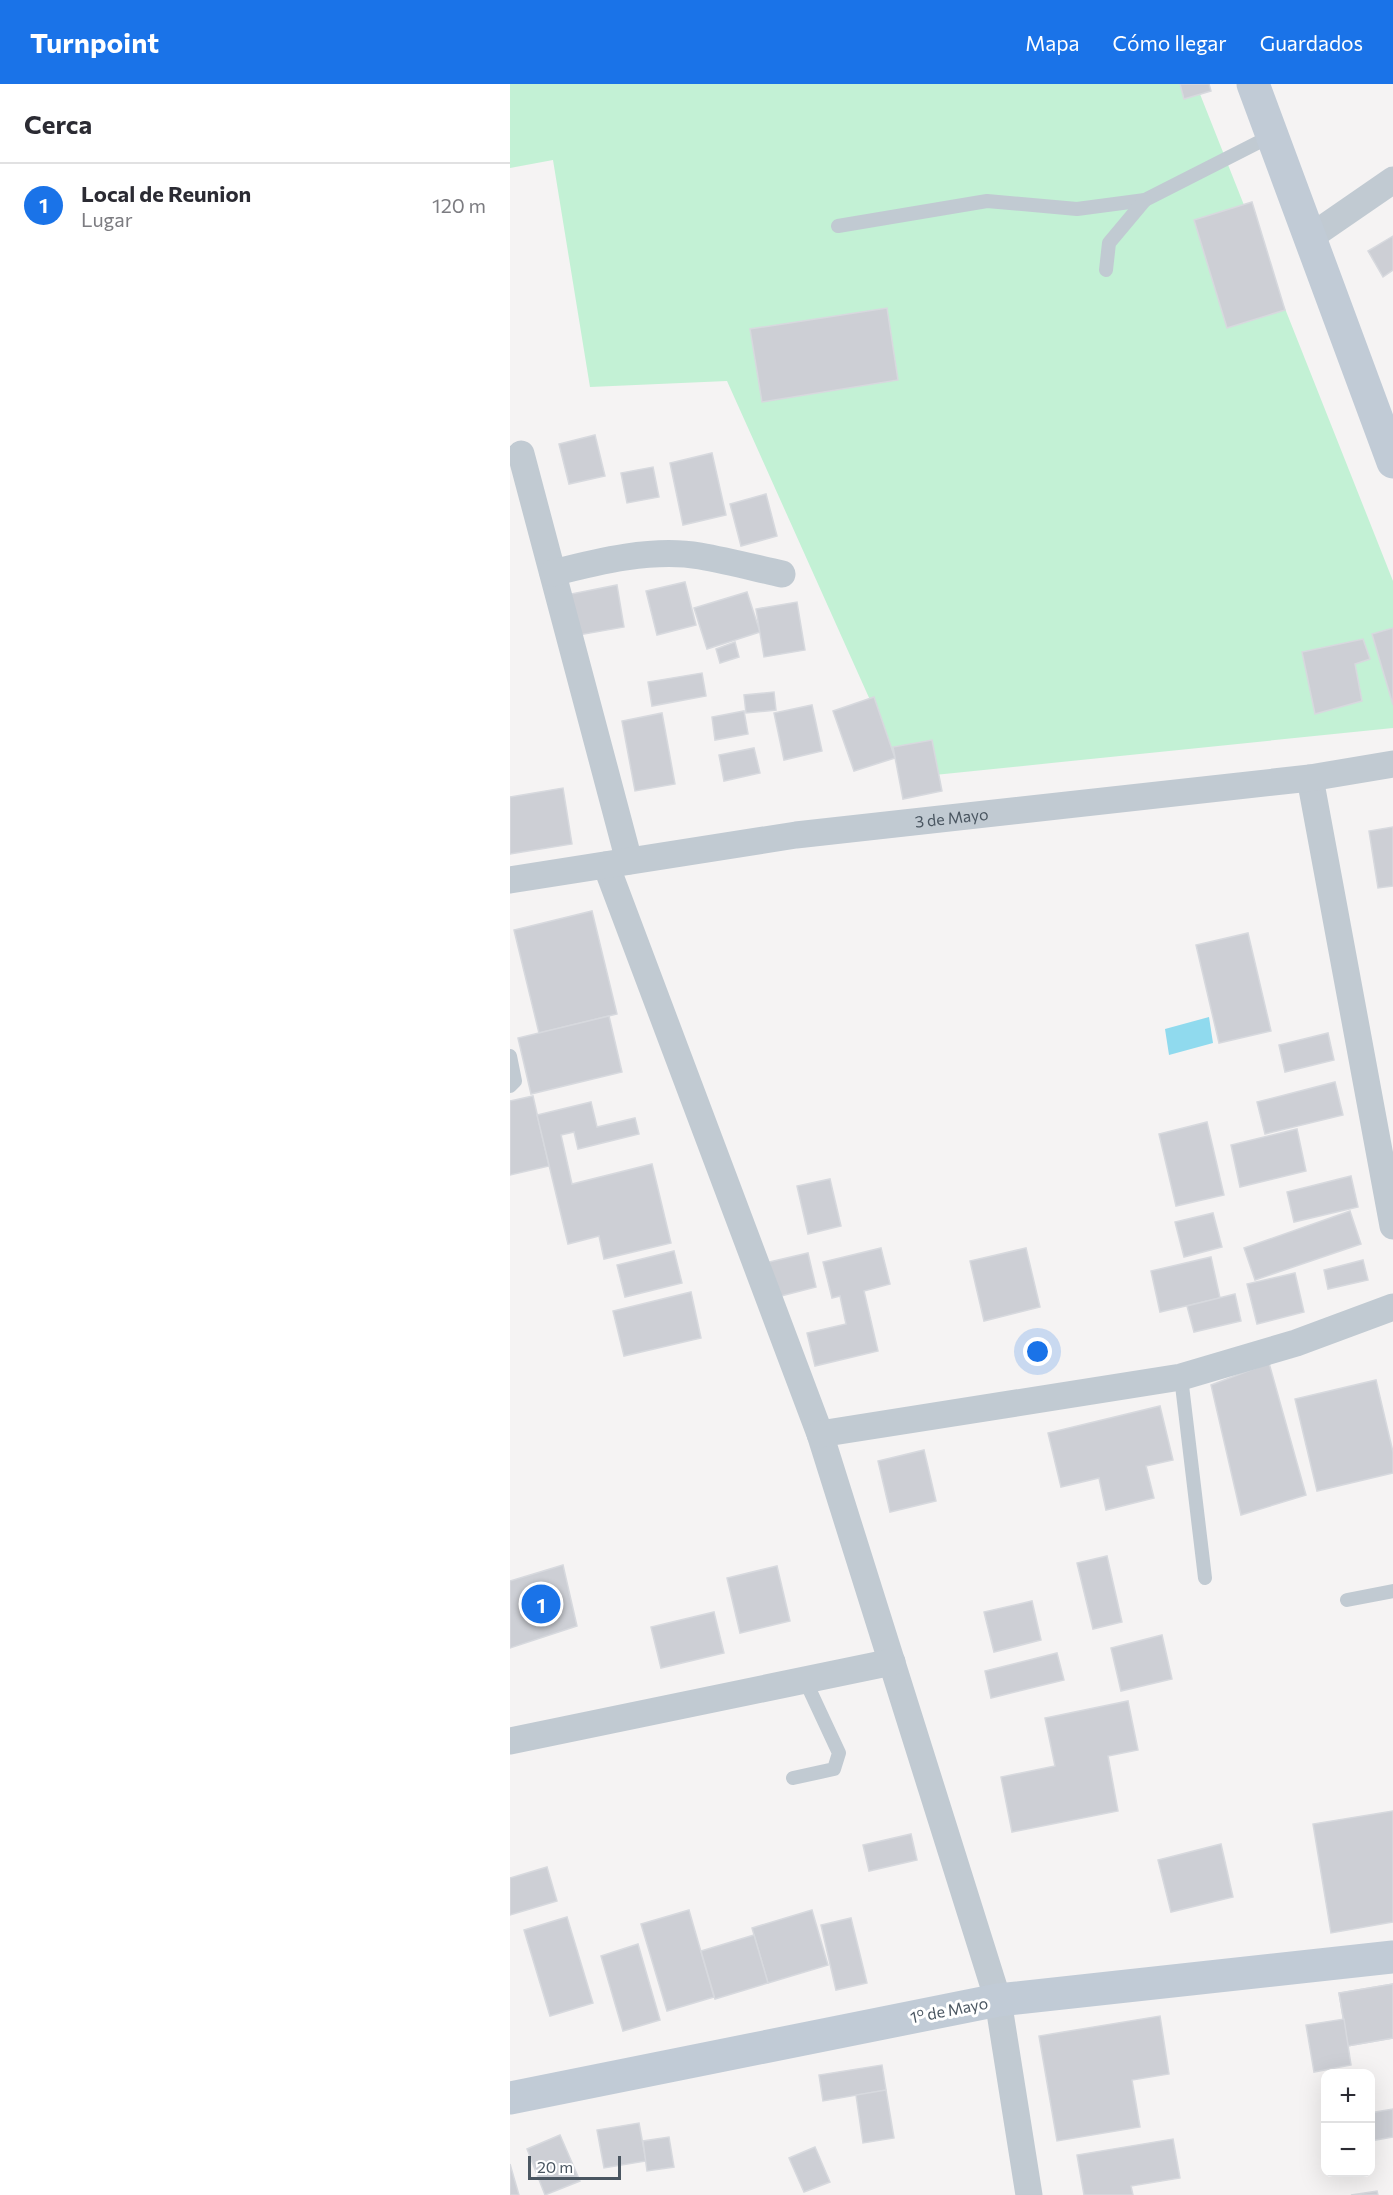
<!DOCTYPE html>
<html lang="es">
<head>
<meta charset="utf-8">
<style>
	body { margin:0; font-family:Commissioner,sans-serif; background:#f2f2f3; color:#2b2b33 }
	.controls { position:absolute; right:18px; bottom:18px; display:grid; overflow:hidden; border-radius:12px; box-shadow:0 6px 24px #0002 }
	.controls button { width:54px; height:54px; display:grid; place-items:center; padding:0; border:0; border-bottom:2px solid #e1e1e2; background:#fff; color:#2b2b33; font:30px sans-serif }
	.scale { position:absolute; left:18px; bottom:15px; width:93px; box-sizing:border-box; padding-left:6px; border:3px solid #4a5661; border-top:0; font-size:16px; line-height:21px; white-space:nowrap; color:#4a5661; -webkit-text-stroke:4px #fff; paint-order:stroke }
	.you { position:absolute; left:528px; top:1268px; width:21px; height:21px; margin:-15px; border:4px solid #fff; border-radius:50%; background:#1a73e8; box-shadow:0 0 0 9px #1a73e833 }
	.badge { display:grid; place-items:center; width:39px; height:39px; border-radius:50%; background:#1a73e8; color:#fff; font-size:20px; font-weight:700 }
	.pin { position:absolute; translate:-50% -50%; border:3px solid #fff; box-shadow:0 2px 6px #0006 }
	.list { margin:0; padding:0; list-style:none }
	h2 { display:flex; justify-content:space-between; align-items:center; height:78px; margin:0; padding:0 24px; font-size:26px }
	h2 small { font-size:20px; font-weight:400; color:#7c7c81 }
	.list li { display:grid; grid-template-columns:39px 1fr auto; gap:18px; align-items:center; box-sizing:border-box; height:84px; padding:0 24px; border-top:2px solid #e1e1e2 }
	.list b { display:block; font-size:22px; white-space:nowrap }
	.list p { margin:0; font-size:20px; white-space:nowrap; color:#7c7c81 }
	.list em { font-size:20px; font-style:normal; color:#7c7c81 }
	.map { position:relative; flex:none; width:883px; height:2111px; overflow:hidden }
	header { display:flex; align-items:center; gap:36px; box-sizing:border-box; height:84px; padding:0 30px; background:#1a73e8; color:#fff }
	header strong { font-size:28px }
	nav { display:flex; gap:33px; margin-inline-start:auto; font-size:21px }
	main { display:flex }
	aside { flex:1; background:#fff }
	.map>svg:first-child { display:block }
</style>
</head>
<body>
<header>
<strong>Turnpoint</strong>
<nav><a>Mapa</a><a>Cómo llegar</a><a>Guardados</a></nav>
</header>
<main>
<aside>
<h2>Cerca<small></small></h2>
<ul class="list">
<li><span class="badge">1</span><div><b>Local de Reunion</b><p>Lugar</p></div><em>120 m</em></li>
</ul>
</aside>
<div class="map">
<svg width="883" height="2111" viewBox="0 0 883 2111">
	<rect width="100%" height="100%" fill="#f5f3f3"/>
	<polygon fill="#c3f1d5" points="0,0 686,0 883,497 883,644 395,694 217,297 80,303 43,76 0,84"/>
	<polygon fill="#90daee" points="699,933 703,959 659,971 655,945"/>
	<g fill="#cdcfd5" stroke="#d7d9de" stroke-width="1.5">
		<polygon points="670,0 699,0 701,7 674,15"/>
		<polygon points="742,118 775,226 717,244 684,136"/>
		<polygon points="883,152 883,186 873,193 858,167"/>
		<polygon points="377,224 388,296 252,318 240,245"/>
		<polygon points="85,351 95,392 59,400 49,360"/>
		<polygon points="202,369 216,431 173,441 160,379"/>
		<polygon points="143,383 149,413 117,419 111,389"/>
		<polygon points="256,410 267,452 231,462 220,420"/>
		<polygon points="175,498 186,541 147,551 136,507"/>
		<polygon points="107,501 114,543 69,551 61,510"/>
		<polygon points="237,508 250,548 197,565 184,524"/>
		<polygon points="287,518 295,566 254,573 246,525"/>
		<polygon points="883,544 883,621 862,550"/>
		<polygon points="853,555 860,575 845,580 852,617 805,630 792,568"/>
		<polygon points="225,558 229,573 210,579 206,565"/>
		<polygon points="192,589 196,612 142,622 138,598"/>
		<polygon points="264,608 266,626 236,629 234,611"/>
		<polygon points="364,613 385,674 344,687 323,627"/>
		<polygon points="302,621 312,667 274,676 264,629"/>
		<polygon points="234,627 238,650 205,656 202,633"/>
		<polygon points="152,629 165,700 125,707 112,637"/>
		<polygon points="422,656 432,707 393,715 383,663"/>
		<polygon points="244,664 250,689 214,697 209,671"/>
		<polygon points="53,704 62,760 0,770 0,713"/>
		<polygon points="883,743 883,802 868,804 859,747"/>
		<polygon points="82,827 107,930 29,949 4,846"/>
		<polygon points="738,849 761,947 709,959 686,861"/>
		<polygon points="99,932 112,988 21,1010 8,954"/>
		<polygon points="818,949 824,976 775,988 769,961"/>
		<polygon points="825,998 833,1031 755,1050 747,1018"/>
		<polygon points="23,1012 39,1082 0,1091 0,1017"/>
		<polygon points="81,1018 87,1043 125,1034 129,1050 68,1065 64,1048 51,1051 62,1100 142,1080 161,1159 94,1175 89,1152 58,1160 27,1031"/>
		<polygon points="697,1038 714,1111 666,1122 649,1050"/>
		<polygon points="787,1045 796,1087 730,1103 721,1061"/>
		<polygon points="841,1092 848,1123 784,1138 777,1108"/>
		<polygon points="320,1095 331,1142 298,1150 287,1102"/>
		<polygon points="840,1127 851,1160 745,1196 734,1164"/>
		<polygon points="703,1129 712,1163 674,1173 665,1138"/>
		<polygon points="371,1164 380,1200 354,1207 368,1267 305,1282 297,1249 336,1240 330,1212 322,1214 313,1178"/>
		<polygon points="516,1164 530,1223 474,1237 460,1177"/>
		<polygon points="164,1167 172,1199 115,1213 107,1181"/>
		<polygon points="298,1169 306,1203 267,1213 259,1178"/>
		<polygon points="701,1173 710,1214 650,1228 641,1187"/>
		<polygon points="853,1176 858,1196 818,1205 814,1186"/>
		<polygon points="785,1189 794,1228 747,1240 737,1200"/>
		<polygon points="181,1208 191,1254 114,1272 103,1227"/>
		<polygon points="725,1210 731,1237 684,1248 677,1222"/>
		<polygon points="759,1279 796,1411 731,1431 701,1301"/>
		<polygon points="866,1296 883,1368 883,1389 807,1407 785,1315"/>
		<polygon points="650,1322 663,1376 636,1382 644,1414 596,1426 589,1394 551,1403 538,1349"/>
		<polygon points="414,1366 426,1417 380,1428 368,1377"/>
		<polygon points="597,1472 612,1538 583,1545 567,1479"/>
		<polygon points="53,1481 67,1542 0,1564 0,1497"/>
		<polygon points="267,1482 280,1537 230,1549 217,1494"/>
		<polygon points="522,1517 531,1556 484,1568 474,1528"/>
		<polygon points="204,1528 214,1569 151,1584 141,1543"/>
		<polygon points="652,1551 662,1595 611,1607 601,1564"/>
		<polygon points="547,1569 554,1596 481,1614 475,1587"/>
		<polygon points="618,1617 628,1666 598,1672 608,1727 502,1748 491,1693 545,1682 535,1634"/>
		<polygon points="883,1727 883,1838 821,1849 803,1740"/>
		<polygon points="401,1750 407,1776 359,1787 353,1761"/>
		<polygon points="711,1760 723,1813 661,1828 648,1776"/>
		<polygon points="37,1783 47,1817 0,1831 0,1794"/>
		<polygon points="179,1826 204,1913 157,1927 131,1840"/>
		<polygon points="302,1826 318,1881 258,1899 242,1844"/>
		<polygon points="57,1833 83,1919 40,1932 14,1846"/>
		<polygon points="341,1834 357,1899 326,1906 311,1841"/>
		<polygon points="244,1851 258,1899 205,1915 191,1867"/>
		<polygon points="128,1860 150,1936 113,1947 91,1872"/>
		<polygon points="883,1900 883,1954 838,1962 829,1909"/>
		<polygon points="883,1900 883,1954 838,1962 829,1909"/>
		<polygon points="650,1932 659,1990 622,1996 630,2043 547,2057 529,1952"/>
		<polygon points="834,1935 841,1981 804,1988 796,1941"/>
		<polygon points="372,1981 376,2006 313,2017 309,1991"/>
		<polygon points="376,2006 384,2054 353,2059 346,2011"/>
		<polygon points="883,2025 883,2053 860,2057 860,2029"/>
		<polygon points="129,2039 136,2077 94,2084 87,2046"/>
		<polygon points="50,2051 70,2097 35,2111 17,2065"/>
		<polygon points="159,2053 164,2083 137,2087 133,2057"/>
		<polygon points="663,2055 670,2094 621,2102 623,2111 574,2111 567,2071"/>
		<polygon points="305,2063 320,2098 294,2108 279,2074"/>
		<polygon points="0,2080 9,2111 0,2111"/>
		<polygon points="867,2107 868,2111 841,2111"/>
	</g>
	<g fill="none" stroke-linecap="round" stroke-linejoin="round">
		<g stroke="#c1cad2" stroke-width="14">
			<polyline points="328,142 477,117 567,125 635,116 761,52"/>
			<polyline points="596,186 599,159 635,116"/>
			<polyline points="0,972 5,997 0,1002"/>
			<polyline points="671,1293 695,1494"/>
			<polyline points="837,1516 883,1507"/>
			<polyline points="283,1694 324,1685 329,1669 295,1596"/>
		</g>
		<g stroke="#c1cad2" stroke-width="27">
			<polyline points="799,154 883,96"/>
			<polyline points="11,370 119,777"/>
			<path d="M43 489C89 477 143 464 190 472 218 477 245 484 272 490"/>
			<polyline points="800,694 883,1142"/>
			<polyline points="96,781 310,1350 488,1916 519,2111"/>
			<path id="s1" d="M0 796 286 751 800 694 883 680"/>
			<polyline points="310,1350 671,1293 786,1259 883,1223"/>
			<polyline points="0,1657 382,1578"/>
		</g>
		<g stroke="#c1cbd6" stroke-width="33">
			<polyline points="743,0 883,378"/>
			<polyline points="0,2014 488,1916 883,1873"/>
		</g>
	</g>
	<g text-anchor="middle" stroke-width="6" stroke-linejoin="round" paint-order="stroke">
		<g font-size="16" fill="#4a5661" stroke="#fff">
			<text dy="6" stroke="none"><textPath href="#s1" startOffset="446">3 de Mayo</textPath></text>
			<text transform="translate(439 1926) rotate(-11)" y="6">1º de Mayo</text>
		</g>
	</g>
</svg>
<div class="controls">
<button>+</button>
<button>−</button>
</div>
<div class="scale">20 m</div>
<div class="you"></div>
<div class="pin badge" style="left:31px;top:1520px">1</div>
</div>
</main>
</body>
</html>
